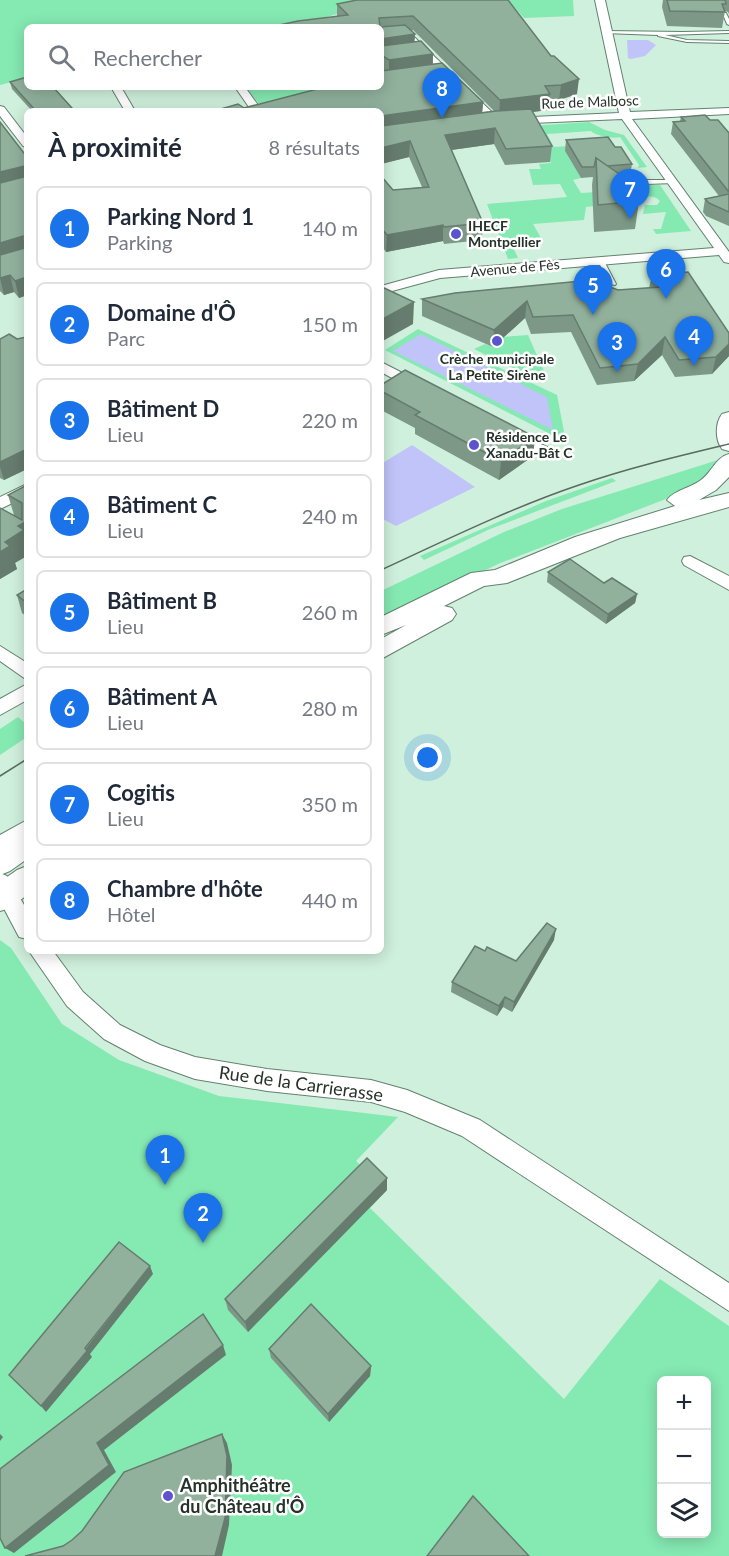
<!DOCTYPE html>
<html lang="fr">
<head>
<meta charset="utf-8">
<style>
	body { margin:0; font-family:Lato,sans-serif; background:#f2f2f3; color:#1f2937 }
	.controls { position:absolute; right:18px; bottom:18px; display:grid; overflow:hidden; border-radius:9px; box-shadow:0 3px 15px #0003 }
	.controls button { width:54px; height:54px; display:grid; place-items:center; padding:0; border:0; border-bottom:2px solid #e0e1e3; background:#fff; color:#1f2937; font:30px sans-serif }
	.you { position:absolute; left:428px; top:758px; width:21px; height:21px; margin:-15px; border:4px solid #fff; border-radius:50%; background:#1a73e8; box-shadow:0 0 0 9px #1a73e833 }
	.badge { display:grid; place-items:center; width:39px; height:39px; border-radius:50%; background:#1a73e8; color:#fff; font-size:20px; font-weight:700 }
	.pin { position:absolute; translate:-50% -50px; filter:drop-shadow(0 2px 3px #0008) }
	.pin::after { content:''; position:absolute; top:32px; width:21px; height:18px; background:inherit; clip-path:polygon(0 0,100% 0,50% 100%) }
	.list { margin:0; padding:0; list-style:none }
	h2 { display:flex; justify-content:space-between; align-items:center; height:78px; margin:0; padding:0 24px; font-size:26px }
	h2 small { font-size:20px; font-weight:400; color:#747a83 }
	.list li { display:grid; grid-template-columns:39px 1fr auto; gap:18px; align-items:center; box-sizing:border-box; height:84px; margin:0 12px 12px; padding:0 12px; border:2px solid #e0e1e3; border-radius:9px }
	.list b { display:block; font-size:22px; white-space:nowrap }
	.list p { margin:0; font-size:20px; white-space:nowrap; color:#747a83 }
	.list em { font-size:20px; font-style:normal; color:#747a83 }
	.icon { flex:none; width:33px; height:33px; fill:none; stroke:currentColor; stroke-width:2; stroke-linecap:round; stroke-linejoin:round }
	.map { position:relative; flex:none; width:729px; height:1556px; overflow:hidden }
	.search { position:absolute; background:#fff; box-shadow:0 3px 15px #0003; left:24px; top:24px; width:360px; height:66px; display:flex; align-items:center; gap:15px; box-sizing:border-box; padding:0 21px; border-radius:9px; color:#747a83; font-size:22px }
	.panel { position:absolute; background:#fff; box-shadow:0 3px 15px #0003; left:24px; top:108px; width:360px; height:846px; border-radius:9px }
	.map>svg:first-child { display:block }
</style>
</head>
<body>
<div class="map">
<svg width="729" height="1556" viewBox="0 0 729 1556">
	<rect width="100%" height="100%" fill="#cff0dc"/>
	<g fill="#85e9b2" fill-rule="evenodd">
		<polygon points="0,0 385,0 292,27 27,27 27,78 0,85"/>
		<polygon points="508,0 573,0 574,16 524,18"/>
		<polygon points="267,87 322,87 324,90 259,104 248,90"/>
		<path d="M589 122 605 130 624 135 647 167 638 168 639 165 620 137C613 139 596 136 591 131L547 134 554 147 600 144 565 151 581 178 573 180 581 193 629 190 626 185H660L691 231 656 234 653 229H661L666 212 643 214 645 205H657L660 201C655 195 645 195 640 201L586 207 584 220 533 224 541 238 510 241 518 258 508 259 487 204 567 197 560 184 533 185 529 169H541L539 164 551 163 539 142 472 130Z"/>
		<polygon points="418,329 557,395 566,442 385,350"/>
		<polygon points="528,335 547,378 534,379 474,349 485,344 493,347 502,337"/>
		<polygon points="718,460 709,479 689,490 498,564 381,621 381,591 504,532 562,509"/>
		<polygon points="612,478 616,481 490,529 424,560 420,556 546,501"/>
		<polygon points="18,717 27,725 27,737 0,755 0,729"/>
		<path d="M0 940 11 948 62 1024 119 1060 219 1096 398 1117 356 1161 387 1190 370 1208 564 1399 660 1279 729 1326V1556H0ZM662 1380H706V1534H662Z"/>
	</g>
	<g fill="#c0c4f9">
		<polygon points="627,40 648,40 656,45 645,56 631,59 628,58"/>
		<polygon points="421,334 547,397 553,430 393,351"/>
		<polygon points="412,445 475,487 396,526 381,518 381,464"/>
	</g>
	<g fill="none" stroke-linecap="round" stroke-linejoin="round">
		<g stroke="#63816f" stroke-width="2">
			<g id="service">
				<polygon points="722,12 726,13 729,19 729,25 727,24"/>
				<polygon points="606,31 683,32 729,31 729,33 665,35 687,40 729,41 729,43 687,42 658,36 658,35 604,33"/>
				<polygon points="672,180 674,181 674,183 646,184 643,182 646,180"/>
				<polygon points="599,260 604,261 616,284 615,285 610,284 598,261"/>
			</g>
		</g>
		<g stroke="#63816f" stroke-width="2">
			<g id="minor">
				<polygon points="595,0 605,0 630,112 729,108 729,114 632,119 729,252 729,263 724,262 719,255 440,278 381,294 381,286 439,270 714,248 622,119 510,124 505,121 510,118 619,113"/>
				<polygon points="408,31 499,119 499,123 491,123 406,37 381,40 381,34"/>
				<polygon points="111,87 121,87 135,111 125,111"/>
				<polygon points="235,87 245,87 260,108 259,110 251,110"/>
				<polygon points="0,106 4,107 27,137 27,147 23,146 0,116"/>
				<polygon points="381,362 424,384 426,387 419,391 414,390 381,372"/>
				<polygon points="512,430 549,448 552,451 544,456 539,454 507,437 505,434 507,431"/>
				<polygon points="27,484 27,496 0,509 0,497"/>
				<polygon points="690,556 729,576 729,590 684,565 682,561 684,557"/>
				<polygon points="0,646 27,663 27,680 0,661"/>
				<polygon points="27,684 27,700 0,715 0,699"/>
				<polygon points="27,820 27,839 0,854 0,835"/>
				<polygon points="0,873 7,876 27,910 27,939 19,937 0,901"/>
				<polygon points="29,951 53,951 83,992 120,1025 160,1045 195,1057 267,1069 371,1080 407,1090 480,1120 729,1283 729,1311 462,1136 405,1112 371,1102 267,1091 195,1079 145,1061 104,1039 67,1006"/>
			</g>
		</g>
		<g stroke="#63816f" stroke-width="2">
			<g id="secondary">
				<path d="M729 412V451L722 449C715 440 715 423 722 414Z"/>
				<path d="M729 454V477L716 490 699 500 729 493V507L620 538 507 583 484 586 444 606 452 608 456 614 452 620 381 659V639L406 625 381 635V617L471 573 495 570 575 537 675 506 667 500C674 490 691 488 701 480 712 472 716 457 729 454Z"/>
				<polygon points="27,832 27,859 10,871 0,875 0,847 17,835"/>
				<polygon points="27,866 27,895 10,908 0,911 0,882 17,870"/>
			</g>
		</g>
		<use href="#service" fill="#fff" fill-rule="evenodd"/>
		<use href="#minor" fill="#fff" fill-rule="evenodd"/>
		<use href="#secondary" fill="#fff" fill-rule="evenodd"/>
		<g stroke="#586b5f" stroke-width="1.5">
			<path d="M381 570C446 540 511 508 579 485 628 468 679 456 729 444"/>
			<polyline points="0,776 27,759"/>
		</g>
	</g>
	<g fill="#7d9887" fill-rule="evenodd">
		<path d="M508 0 577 94 559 100 549 101 548 110 533 112 552 146 550 162 505 165 494 144 451 150 483 223 482 240 444 244 443 241 386 252 381 245V176L393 190 422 187 409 157 381 164V111L244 108 325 87 383 71 381 70V27L337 16V4ZM413 30 494 111 482 112 483 102 433 64V54L414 42 415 34 411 31Z"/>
		<polygon points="663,0 729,0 729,14 728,12 725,11 722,28 667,26 662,7"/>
		<polygon points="10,82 73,111 32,111 12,89"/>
		<polygon points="681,117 710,120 729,133 729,226 706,216 703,212 705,199 719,196 671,134 673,122 680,121"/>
		<polygon points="0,122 27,157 27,295 19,298 14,292 4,295 0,291"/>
		<polygon points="566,140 615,147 632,164 630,175 621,175 639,201 635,229 594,232 592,185 593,177 581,178 565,151"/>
		<polygon points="652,275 729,356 712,374 675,377 662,355 634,381 597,385 571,332 531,334 525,318 493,347 422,316 422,299 649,288"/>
		<polygon points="27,337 27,469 4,480 0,478 0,339 17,339"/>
		<polygon points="381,385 535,437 533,456 499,480 415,434 415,428 381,410"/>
		<polygon points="27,485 15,563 17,569 0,579 14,515 8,495"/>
		<polygon points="548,572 604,583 637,594 635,603 606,624 547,582"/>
		<polygon points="27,589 27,617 22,613 17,595"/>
		<polygon points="554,940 512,1012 503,1007 497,1016 451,992 452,982 485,951 516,961"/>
		<polygon points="387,1190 248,1332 228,1310 225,1299"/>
		<polygon points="269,1349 371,1366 370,1376 329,1422 271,1358"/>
	</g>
	<g fill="#667c6e">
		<polygon points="415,34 414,49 381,54 381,39"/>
		<polygon points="433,54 432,69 389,76 389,60"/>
		<polygon points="579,79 577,94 559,100 561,85"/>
		<polygon points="550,94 548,110 499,116 500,100"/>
		<polygon points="483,102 482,117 381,132 381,116"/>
		<polygon points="72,108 73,111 58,111"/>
		<polygon points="495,128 494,144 444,151 445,135"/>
		<polygon points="410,141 409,157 381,164 381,148"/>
		<polygon points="25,166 27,176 0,189 0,172"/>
		<polygon points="443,225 443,241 386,252 387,235"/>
		<polygon points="23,236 26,253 0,261 0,243"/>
		<polygon points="10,275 14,292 4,295 0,278"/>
		<polygon points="27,277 27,295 19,298 15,281"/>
		<polygon points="527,301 525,318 493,347 494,330"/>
		<polygon points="414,302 413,324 381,342 381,320"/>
		<polygon points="665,337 662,355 634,381 638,364"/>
		<polygon points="729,344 729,356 712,374 716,357"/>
		<polygon points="535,437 533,456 499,480 501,461"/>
		<polygon points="27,449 27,469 4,480 0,467 0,462"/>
		<polygon points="27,521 27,556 15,563 17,569 0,579 0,552 5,542 18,526"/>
		<polygon points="637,594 635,603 606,624 608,614"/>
		<polygon points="556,929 554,940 512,1012 514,1002"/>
		<polygon points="505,997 503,1007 497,1016 499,1006"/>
		<polygon points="387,1178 387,1190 248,1332 245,1322"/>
		<polygon points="150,1266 153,1274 90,1354 92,1357 46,1412 41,1406"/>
		<polygon points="223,1345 226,1355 104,1450 116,1472 14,1553 5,1548 97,1443"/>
		<polygon points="371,1366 370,1376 329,1422 328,1414"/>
		<polygon points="0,1434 3,1437 0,1441"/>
		<polygon points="222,1434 227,1443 232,1465 229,1525 222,1556 215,1556"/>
	</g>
	<g fill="#91b19d" stroke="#667c6e" stroke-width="1.5">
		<polygon points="357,0 508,0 551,56 554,56 579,79 561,85 545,86 550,94 500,100 413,16 379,18 380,27 405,25 415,34 381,39 381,27 270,27 298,21 348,15 337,4"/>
		<polygon points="667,0 725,0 726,4 722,4 725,12 670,11"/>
		<polygon points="421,41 433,54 389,60 381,55 381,46"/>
		<polygon points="442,63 483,102 381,116 381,111 214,111 238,104 244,108 325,87 381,87 381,71"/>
		<polygon points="27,77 27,87 53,87 72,108 58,111 36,111 10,82"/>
		<polygon points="531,109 552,146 506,149 495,128 445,135 483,223 444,227 443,225 387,235 381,228 381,176 393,190 429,187 410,141 381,148 381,126 496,111"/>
		<polygon points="705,115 710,120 718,120 729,133 729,192 673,122 685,121 681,117"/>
		<polygon points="0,122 27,157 27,277 15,281 10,275 0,278 0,255 25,248 25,238 23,236 0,243 0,183 24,177 25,166 0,172"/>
		<polygon points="608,137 615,147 621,147 632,164 607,166 596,158 594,167 582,167 566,140"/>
		<polygon points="596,158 625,178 639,201 598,205"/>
		<polygon points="729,194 729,212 709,203 705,199"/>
		<polygon points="688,272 729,333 729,344 716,357 679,360 665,337 638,364 600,368 573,315 533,317 527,301 494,330 422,299 455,293 592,280 618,290 660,287 652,275"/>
		<polygon points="382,287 414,302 381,320 381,288"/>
		<polygon points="9,334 17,339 27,337 27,449 0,462 0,339"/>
		<polygon points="405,370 535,437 501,461 415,415 420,412 381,391 381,385"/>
		<polygon points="27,485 27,521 18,526 24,530 5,542 10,546 0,552 0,508 22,520 22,503 8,495"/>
		<polygon points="570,559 604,583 612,578 637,594 608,614 548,572"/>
		<polygon points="27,589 27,603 17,595"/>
		<polygon points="547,923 556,929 514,1002 505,997 499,1006 452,982 475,946 485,951 487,947 516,961"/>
		<polygon points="367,1158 387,1178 245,1322 225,1299"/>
		<polygon points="119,1242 150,1266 85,1348 87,1351 41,1406 9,1375"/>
		<polygon points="311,1304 371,1366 328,1414 269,1349"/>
		<polygon points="203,1314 223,1345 97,1443 109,1465 5,1548 0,1538 0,1469"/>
		<polygon points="222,1434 227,1456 225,1518 215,1556 25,1556 63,1546 72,1540 82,1531 124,1472"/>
		<polygon points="473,1496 529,1556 427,1556"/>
	</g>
	<g fill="#5c54cd" stroke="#fff" stroke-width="2">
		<circle cx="456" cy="234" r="6"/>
		<circle cx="497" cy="341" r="6"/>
		<circle cx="474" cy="445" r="6"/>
		<circle cx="168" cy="1496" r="6"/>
	</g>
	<g text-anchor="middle" stroke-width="5" stroke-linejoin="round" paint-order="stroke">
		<g font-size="14" fill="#25322a" stroke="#fff">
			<text transform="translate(590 102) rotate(-2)" y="5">Rue de Malbosc</text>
			<text transform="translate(515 268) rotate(-5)" y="5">Avenue de Fès</text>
		</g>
		<g font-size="14" font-weight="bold" fill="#25322a" stroke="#fff" text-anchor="start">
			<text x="468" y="231">IHECF<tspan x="468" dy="16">Montpellier</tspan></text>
			<text x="497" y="364" text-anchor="middle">Crèche municipale<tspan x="497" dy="16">La Petite Sirène</tspan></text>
			<text x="486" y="442">Résidence Le<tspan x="486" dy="16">Xanadu-Bât C</tspan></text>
		</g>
		<g font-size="18" fill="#25322a" stroke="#fff">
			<text transform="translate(301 1084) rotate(8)" y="6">Rue de la Carrierasse</text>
		</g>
		<g font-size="18" font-weight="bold" fill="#25322a" stroke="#fff" text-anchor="start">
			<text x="180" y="1492">Amphithéâtre<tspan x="180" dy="21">du Château d'Ô</tspan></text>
		</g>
	</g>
</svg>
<div class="controls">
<button>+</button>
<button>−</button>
<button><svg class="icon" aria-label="layers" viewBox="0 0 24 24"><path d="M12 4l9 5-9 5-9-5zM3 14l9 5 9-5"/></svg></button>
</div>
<div class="you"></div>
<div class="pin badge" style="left:165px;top:1185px">1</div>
<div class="pin badge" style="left:203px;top:1243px">2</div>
<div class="pin badge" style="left:617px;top:372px">3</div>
<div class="pin badge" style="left:694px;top:366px">4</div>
<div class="pin badge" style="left:593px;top:315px">5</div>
<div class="pin badge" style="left:666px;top:299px">6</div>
<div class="pin badge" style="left:630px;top:219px">7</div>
<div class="pin badge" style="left:442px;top:118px">8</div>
<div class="search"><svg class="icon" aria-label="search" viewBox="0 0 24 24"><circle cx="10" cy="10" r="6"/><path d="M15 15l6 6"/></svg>Rechercher</div>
<section class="panel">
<h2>À proximité<small>8 résultats</small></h2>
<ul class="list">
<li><span class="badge">1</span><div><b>Parking Nord 1</b><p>Parking</p></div><em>140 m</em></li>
<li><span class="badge">2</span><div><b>Domaine d'Ô</b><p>Parc</p></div><em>150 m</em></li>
<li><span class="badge">3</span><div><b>Bâtiment D</b><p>Lieu</p></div><em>220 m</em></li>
<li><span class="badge">4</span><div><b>Bâtiment C</b><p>Lieu</p></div><em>240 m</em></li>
<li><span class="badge">5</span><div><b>Bâtiment B</b><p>Lieu</p></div><em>260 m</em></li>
<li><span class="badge">6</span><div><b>Bâtiment A</b><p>Lieu</p></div><em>280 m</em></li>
<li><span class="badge">7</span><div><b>Cogitis</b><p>Lieu</p></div><em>350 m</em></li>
<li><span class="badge">8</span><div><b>Chambre d'hôte</b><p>Hôtel</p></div><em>440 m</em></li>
</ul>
</section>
</div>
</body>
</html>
